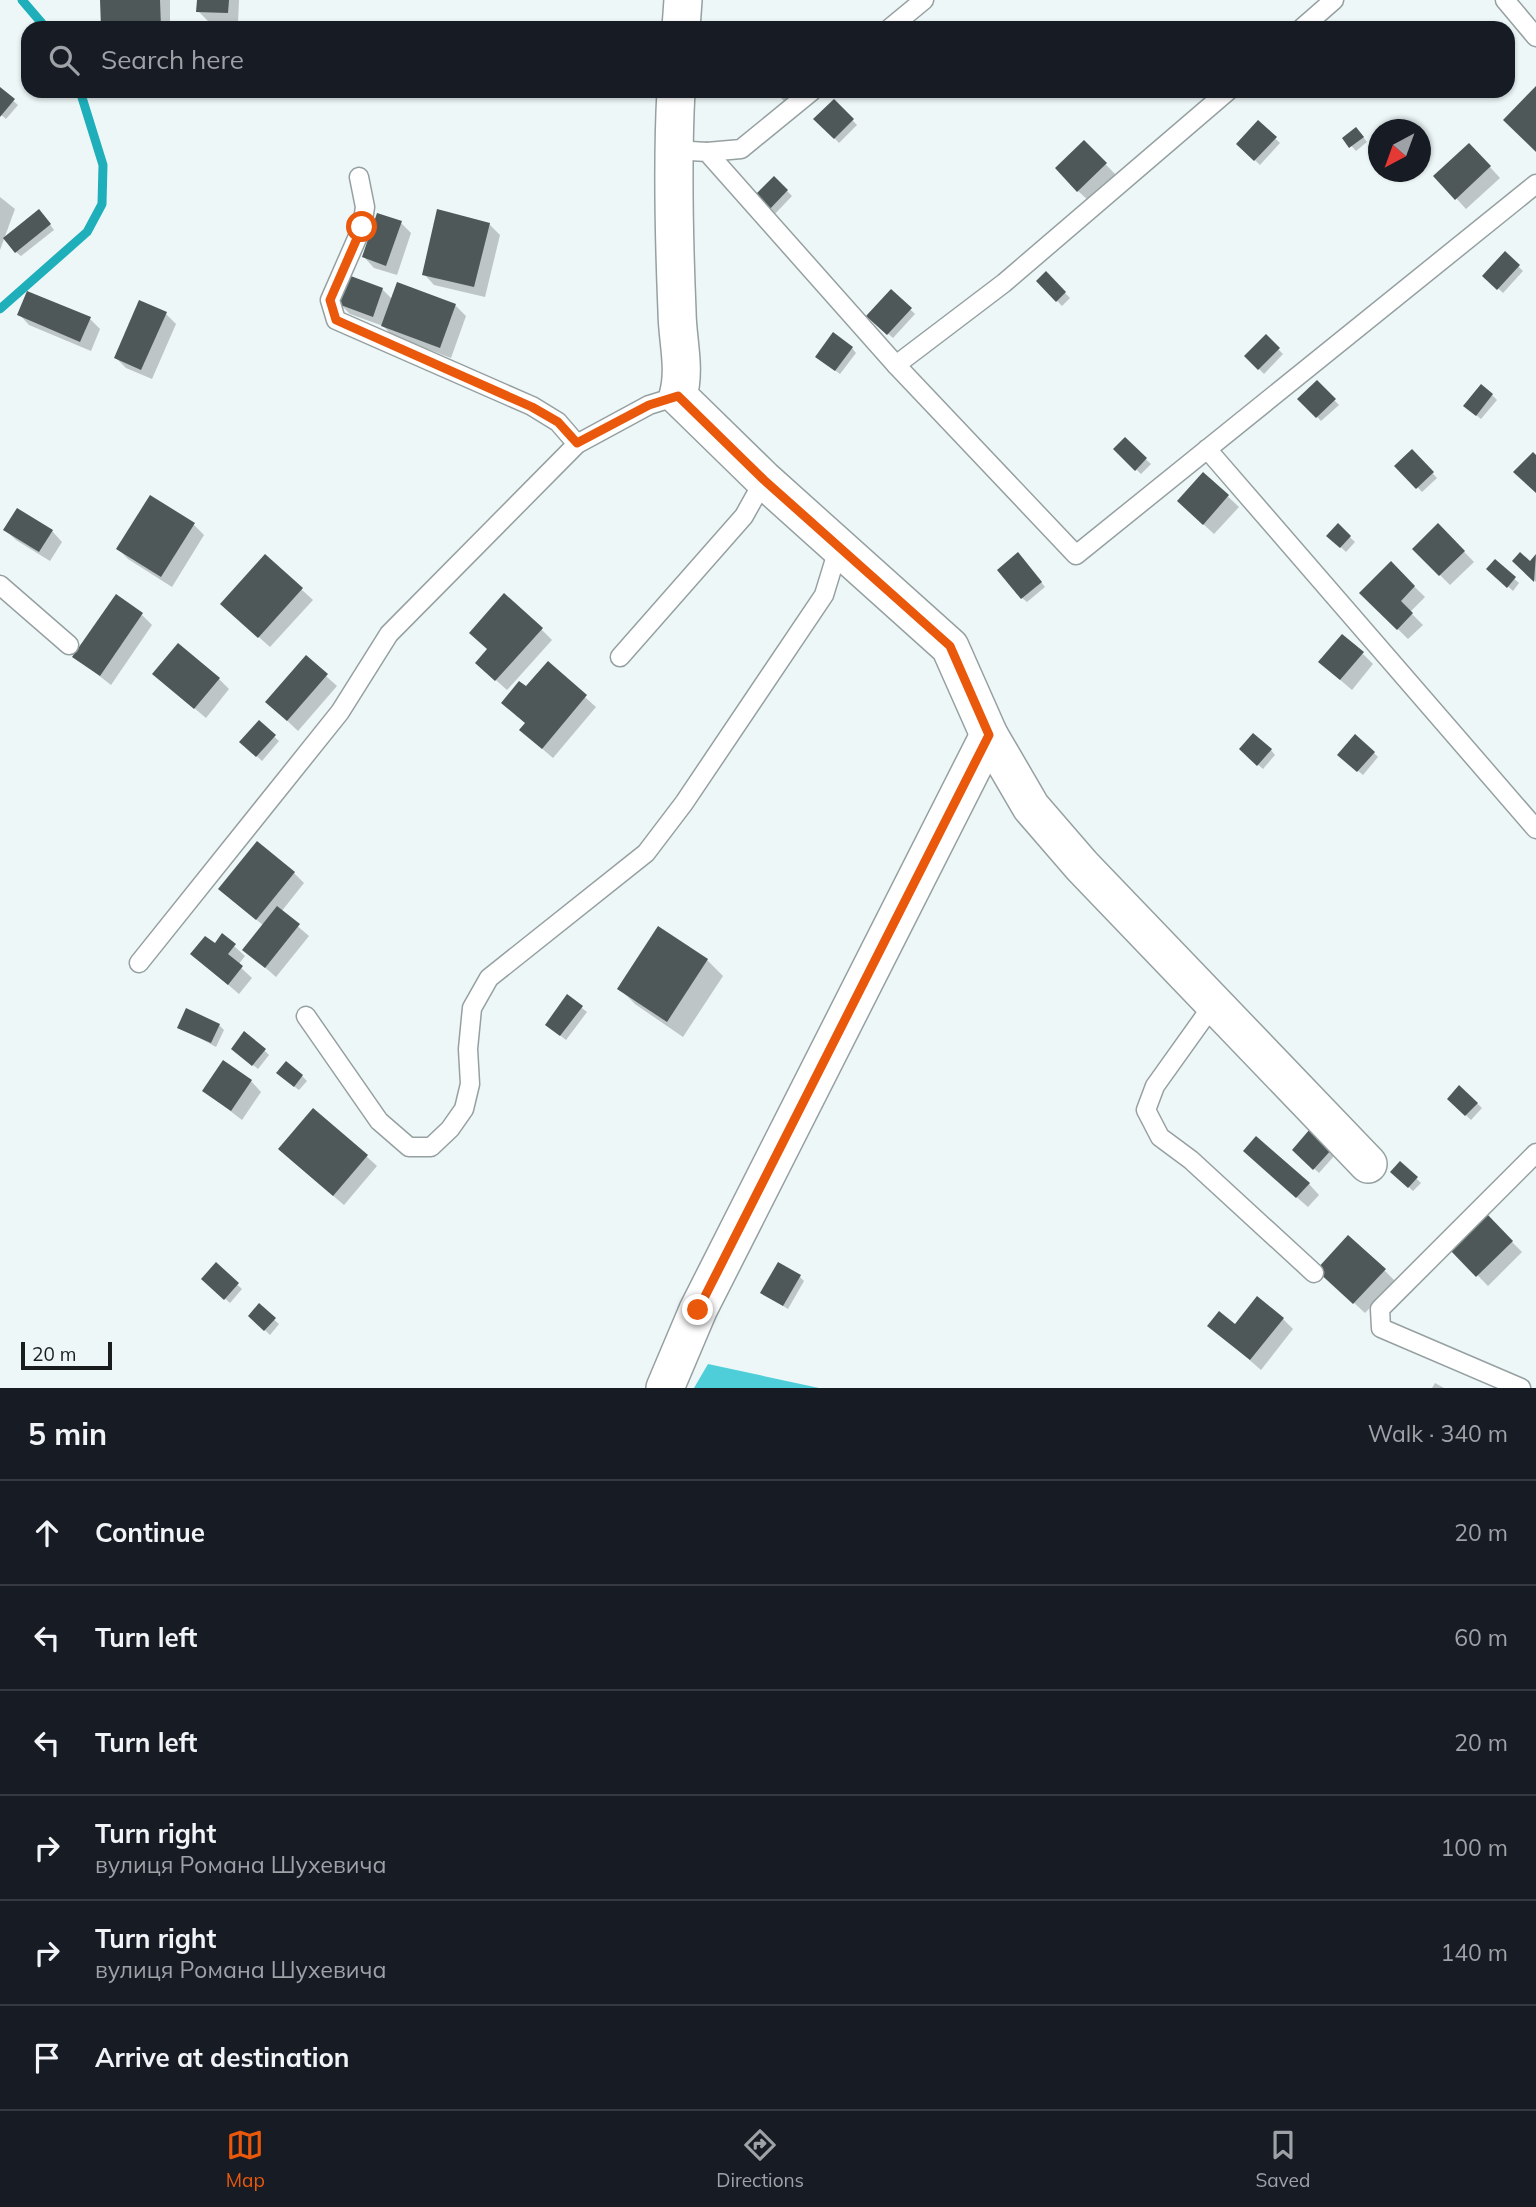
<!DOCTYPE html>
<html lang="en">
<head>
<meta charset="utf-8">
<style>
	body { margin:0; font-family:Mulish,sans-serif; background:#242831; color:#f1f3f6 }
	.compass { position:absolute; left:1368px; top:119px; width:63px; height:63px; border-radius:50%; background:#171b24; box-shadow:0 2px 5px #0004; rotate:221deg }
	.scale { position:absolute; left:21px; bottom:18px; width:91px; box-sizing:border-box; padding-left:7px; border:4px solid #191d1d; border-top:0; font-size:19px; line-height:24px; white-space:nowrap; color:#191d1d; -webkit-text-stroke:5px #edf7f8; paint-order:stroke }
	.stop { position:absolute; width:21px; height:21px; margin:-16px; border:5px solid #ea580c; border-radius:50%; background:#fff }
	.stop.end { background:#ea580c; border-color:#fff; box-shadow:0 2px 7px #0008 }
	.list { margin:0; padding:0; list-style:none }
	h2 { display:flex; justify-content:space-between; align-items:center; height:91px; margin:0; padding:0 28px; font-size:30px }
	h2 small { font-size:23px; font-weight:400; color:#9ea1a6 }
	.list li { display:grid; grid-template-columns:46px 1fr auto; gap:21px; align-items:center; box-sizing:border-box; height:105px; padding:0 28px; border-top:2px solid #363941 }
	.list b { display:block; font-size:26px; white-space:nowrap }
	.list p { margin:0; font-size:23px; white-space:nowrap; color:#9ea1a6 }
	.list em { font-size:23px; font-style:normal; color:#9ea1a6 }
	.icon { flex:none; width:38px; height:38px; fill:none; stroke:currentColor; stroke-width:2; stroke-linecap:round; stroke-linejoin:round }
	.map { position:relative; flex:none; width:1536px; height:1388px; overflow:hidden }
	.search { position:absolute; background:#171b24; box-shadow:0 2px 5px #0004; left:21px; right:21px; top:21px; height:77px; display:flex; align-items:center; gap:18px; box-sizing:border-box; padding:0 24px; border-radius:21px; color:#9ea1a6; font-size:26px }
	.sheet { height:721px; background:#171b24 }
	nav { display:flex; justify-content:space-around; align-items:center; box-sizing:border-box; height:98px; border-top:2px solid #363941; background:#171b24; font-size:19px; color:#9ea1a6 }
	nav a { display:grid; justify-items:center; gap:4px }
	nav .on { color:#ea580c }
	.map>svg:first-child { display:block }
</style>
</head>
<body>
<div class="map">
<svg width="1536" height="1388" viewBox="0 0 1536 1388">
	<rect width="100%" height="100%" fill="#edf7f8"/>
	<polygon fill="#4dced9" points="708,1364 819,1388 694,1388"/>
	<g fill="#0003">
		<polygon points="102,0 170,0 170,28 103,28"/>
		<polygon points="198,0 239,0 238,23 208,21 198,11"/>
		<polygon points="0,89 18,105 6,119 0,114"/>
		<polygon points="775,91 810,91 790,108"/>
		<polygon points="1309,91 1320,91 1315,97"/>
		<polygon points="834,101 857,125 839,143 816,119"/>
		<polygon points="1258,122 1280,143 1260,165 1238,144"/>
		<polygon points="1361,134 1367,142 1356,151 1344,138"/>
		<polygon points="1084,142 1116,175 1089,201 1078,191"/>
		<polygon points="1479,155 1500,178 1466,209 1456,198"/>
		<polygon points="774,178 792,196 773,216 755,198"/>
		<polygon points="0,197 15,209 0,250"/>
		<polygon points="44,216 54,230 21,256 16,252"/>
		<polygon points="401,223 411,233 397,275 374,268 364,257"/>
		<polygon points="489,224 500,235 485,297 434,285 424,274"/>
		<polygon points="1505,254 1523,271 1503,293 1485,276"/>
		<polygon points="1046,274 1070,298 1062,306 1038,281"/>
		<polygon points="398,284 456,306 466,316 451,358 393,336 383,326 350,314 340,304 382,289 392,299"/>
		<polygon points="891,291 915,314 893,338 868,316"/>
		<polygon points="165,313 176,324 152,379 126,368 116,358"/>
		<polygon points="19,314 90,319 100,329 91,351 29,325"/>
		<polygon points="1266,337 1283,354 1264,374 1246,356"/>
		<polygon points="852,348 856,353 840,374 822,361"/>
		<polygon points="1317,383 1339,405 1321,421 1300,399"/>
		<polygon points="1492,395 1497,400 1481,419 1471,411"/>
		<polygon points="1125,440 1151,464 1141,474 1115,449"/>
		<polygon points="1412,451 1437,478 1422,492 1397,466"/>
		<polygon points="1204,474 1239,507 1214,534 1190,512"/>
		<polygon points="194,525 204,535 172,587 128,559 118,549"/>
		<polygon points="1438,525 1474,562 1450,585 1414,549"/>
		<polygon points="1338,526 1355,542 1346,552 1329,536"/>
		<polygon points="5,530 52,531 62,542 50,561 16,540"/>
		<polygon points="265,556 313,600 270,647 233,614"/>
		<polygon points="1536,557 1536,582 1514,561 1530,563"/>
		<polygon points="1023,559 1045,587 1027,602 1022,598"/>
		<polygon points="1495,562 1519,583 1513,591 1489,569"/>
		<polygon points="1391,564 1425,597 1410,612 1423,625 1408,639 1361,593"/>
		<polygon points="142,615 152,625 111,685 75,657"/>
		<polygon points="541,629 552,640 507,690 488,673 489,650"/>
		<polygon points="1363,654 1373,664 1352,690 1331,672"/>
		<polygon points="306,658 337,686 298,731 278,712"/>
		<polygon points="548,664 596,707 553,758 532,740 526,724 527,689"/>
		<polygon points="154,674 219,679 229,689 206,718"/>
		<polygon points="259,723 279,741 262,761 242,742"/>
		<polygon points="1271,750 1275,755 1263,769 1246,754"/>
		<polygon points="1374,753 1378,757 1363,775 1344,759"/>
		<polygon points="294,873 304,883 281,912 309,936 276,977 245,950 264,926 231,899"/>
		<polygon points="223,936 245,956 238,965 252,978 239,994 192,954 215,946"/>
		<polygon points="707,960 723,976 683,1037 635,1004 619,988"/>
		<polygon points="568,997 587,1012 566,1040 552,1029"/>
		<polygon points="219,1025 224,1030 216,1047 179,1027"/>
		<polygon points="265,1051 269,1055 258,1069 238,1053"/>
		<polygon points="302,1076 307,1081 299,1090 283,1078"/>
		<polygon points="251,1081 261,1092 242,1120 204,1091"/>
		<polygon points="1460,1087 1482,1108 1471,1120 1449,1099"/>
		<polygon points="1310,1132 1335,1155 1319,1173 1294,1150"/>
		<polygon points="366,1156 377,1166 344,1205 291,1160"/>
		<polygon points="1255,1161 1309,1184 1319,1195 1308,1207"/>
		<polygon points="1400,1163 1421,1183 1413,1191 1393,1172"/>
		<polygon points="1486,1216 1522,1252 1488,1286 1452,1249"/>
		<polygon points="216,1265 242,1289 230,1303 203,1279"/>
		<polygon points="1384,1270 1395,1281 1365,1313 1329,1280"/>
		<polygon points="799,1276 804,1281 788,1309 762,1293"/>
		<polygon points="259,1306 279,1324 270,1335 250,1316"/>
		<polygon points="1283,1319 1293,1329 1261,1370 1230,1343 1235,1326"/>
		<polygon points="1435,1383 1444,1388 1432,1388"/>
	</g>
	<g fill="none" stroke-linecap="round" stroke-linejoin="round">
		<g stroke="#1eafba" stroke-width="9">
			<polyline points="22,0 46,28"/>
			<polyline points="0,309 87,232 102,204 103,165 80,91"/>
		</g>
	</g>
	<g fill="#4f5859">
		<polygon points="100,0 160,0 161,28 101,28"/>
		<polygon points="197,0 229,0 228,13 196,12"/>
		<polygon points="1536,86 1536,152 1503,120"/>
		<polygon points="0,87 15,99 0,117"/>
		<polygon points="834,99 854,119 834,139 813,119"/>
		<polygon points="1258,120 1277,137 1254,161 1236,144"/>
		<polygon points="1356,127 1364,137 1349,148 1342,138"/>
		<polygon points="1084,140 1107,163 1077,192 1055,168"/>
		<polygon points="1469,143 1491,166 1455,200 1433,176"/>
		<polygon points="774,176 788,190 767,212 752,198"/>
		<polygon points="39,209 51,224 15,253 3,238"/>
		<polygon points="437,209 490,223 474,287 422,275"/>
		<polygon points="377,213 402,221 386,266 362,257"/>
		<polygon points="1505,251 1520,265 1497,290 1482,276"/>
		<polygon points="1046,271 1066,292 1056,302 1036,281"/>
		<polygon points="348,275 383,288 373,317 338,304"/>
		<polygon points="397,282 456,304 440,348 381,326"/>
		<polygon points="891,289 912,308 887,335 866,316"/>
		<polygon points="27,291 91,317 80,342 17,315"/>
		<polygon points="139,300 167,312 141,370 114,358"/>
		<polygon points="833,332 853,347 835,371 815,357"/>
		<polygon points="1266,334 1280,348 1258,370 1244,356"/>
		<polygon points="1317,380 1336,399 1316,418 1297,399"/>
		<polygon points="1481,384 1493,394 1476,416 1463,406"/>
		<polygon points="1125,437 1147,458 1135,471 1113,449"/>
		<polygon points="1412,449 1434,472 1416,489 1394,466"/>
		<polygon points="1533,452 1536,455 1536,493 1513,472"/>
		<polygon points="1203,472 1229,495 1203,525 1177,501"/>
		<polygon points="150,495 195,523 161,577 116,549"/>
		<polygon points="17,508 53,530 39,552 3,530"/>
		<polygon points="1338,523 1351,536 1340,548 1326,536"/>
		<polygon points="1438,523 1465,551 1439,576 1412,549"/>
		<polygon points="1018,552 1042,582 1021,599 997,570"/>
		<polygon points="1520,552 1530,561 1536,554 1534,582 1512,561"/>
		<polygon points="265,554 303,588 258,638 220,604"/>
		<polygon points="1495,559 1516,577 1507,588 1486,569"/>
		<polygon points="1391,561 1415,586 1401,601 1413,613 1397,630 1359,593"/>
		<polygon points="504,593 543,628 495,681 475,663 487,649 469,633"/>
		<polygon points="116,594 143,613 100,676 72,657"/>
		<polygon points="1342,634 1364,652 1340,680 1318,662"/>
		<polygon points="178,643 220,678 194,709 152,674"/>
		<polygon points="306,655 328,674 287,721 265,702"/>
		<polygon points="548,661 587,695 542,749 519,730 525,723 501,703 519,681 526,686"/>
		<polygon points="259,720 276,735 256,757 239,742"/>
		<polygon points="1253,733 1272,749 1257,766 1239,749"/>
		<polygon points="1355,734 1375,752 1357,772 1337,755"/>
		<polygon points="257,841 295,872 256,920 218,889"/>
		<polygon points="277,906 300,924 265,968 242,950"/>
		<polygon points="658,926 708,959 667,1022 617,989"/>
		<polygon points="222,933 236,944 228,954 243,966 228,985 190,954 205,936 215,943"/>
		<polygon points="567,994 583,1006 560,1036 545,1025"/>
		<polygon points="186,1008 220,1024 211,1043 177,1028"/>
		<polygon points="244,1031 266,1049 252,1066 231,1049"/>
		<polygon points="223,1060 252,1080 231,1111 202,1091"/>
		<polygon points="286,1061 303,1075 294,1087 276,1073"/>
		<polygon points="1459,1085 1478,1103 1465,1116 1447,1099"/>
		<polygon points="313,1108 368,1155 333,1196 278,1149"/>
		<polygon points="1310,1129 1332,1149 1313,1170 1292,1150"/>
		<polygon points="1256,1136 1310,1183 1296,1198 1243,1151"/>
		<polygon points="1400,1161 1418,1177 1408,1188 1390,1172"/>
		<polygon points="1486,1213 1513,1241 1476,1277 1449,1249"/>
		<polygon points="1348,1235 1386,1269 1353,1304 1316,1270"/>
		<polygon points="216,1262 239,1283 224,1300 201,1279"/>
		<polygon points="778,1262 801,1275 783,1306 760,1293"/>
		<polygon points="1257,1296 1284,1318 1250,1360 1207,1326 1219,1311 1235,1324"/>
		<polygon points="259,1303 276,1318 264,1331 248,1316"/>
	</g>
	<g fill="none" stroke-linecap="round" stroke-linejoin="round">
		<g stroke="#96a0a1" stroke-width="21">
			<g id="service">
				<polyline points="1505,0 1536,37"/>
				<polyline points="890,28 924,0"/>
				<polyline points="1302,28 1334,0"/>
				<polyline points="674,150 707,152 896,365 1004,283 1228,91"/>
				<polyline points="707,152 741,149 812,91"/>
				<polyline points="359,177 365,207 362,227 330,300 336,320 532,406 558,422 577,444"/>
				<polyline points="896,365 1076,555 1536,184"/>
				<polyline points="1207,449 1536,829"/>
				<polyline points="0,585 69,645"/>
				<polyline points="620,657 744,516 764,480"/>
				<polyline points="139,963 340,712 389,634 577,444 649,405 678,396"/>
				<polyline points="1215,1002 1155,1086 1146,1110 1160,1137 1191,1160 1314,1273"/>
				<polyline points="306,1016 379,1121 409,1147 431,1147 450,1129 464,1109 470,1084 468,1049 472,1008 489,978 646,853 684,803 824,595 839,546"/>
				<polyline points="1521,1388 1381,1328 1380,1309 1536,1153"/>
			</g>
		</g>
		<g stroke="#96a0a1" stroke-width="40">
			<g id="minor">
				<polyline points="681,28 683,0"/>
				<path d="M676 91C672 164 674 238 677 311 677 339 686 368 678 396L764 480 950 647 989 735 1031 807 1082 866 1368 1164"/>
				<polyline points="665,1388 698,1310 989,735"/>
			</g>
		</g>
		<use href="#service" stroke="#fff" stroke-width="18"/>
		<use href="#minor" stroke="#fff" stroke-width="37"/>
	</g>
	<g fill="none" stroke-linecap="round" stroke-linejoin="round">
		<polyline stroke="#ea580c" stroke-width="9" points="362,227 330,300 336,320 532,407 558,422 577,443 649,405 678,396 764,480 950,646 989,735 698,1310"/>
	</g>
</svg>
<svg class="compass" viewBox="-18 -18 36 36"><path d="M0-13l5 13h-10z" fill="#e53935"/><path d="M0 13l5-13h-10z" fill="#9ea1a6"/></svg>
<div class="scale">20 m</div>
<div class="stop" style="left:362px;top:227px"></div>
<div class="stop end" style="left:698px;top:1310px"></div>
<div class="search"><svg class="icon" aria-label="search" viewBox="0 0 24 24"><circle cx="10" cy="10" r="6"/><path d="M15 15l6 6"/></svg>Search here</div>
</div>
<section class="sheet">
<h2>5 min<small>Walk · 340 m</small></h2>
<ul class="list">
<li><svg class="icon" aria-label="ahead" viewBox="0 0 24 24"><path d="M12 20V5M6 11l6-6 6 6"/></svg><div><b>Continue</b></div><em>20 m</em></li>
<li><svg class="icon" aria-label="left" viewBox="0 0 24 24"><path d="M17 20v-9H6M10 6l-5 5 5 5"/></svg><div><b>Turn left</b></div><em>60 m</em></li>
<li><svg class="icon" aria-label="left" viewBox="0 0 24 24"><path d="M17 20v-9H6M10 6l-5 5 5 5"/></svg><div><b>Turn left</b></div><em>20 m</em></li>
<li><svg class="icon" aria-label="right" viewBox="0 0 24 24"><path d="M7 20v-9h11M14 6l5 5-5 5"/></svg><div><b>Turn right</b><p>вулиця Романа Шухевича</p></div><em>100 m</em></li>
<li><svg class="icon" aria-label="right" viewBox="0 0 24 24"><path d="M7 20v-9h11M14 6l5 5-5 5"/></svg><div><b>Turn right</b><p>вулиця Романа Шухевича</p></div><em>140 m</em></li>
<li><svg class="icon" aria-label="arrive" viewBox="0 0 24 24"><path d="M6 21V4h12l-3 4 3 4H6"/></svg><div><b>Arrive at destination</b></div></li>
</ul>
</section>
<nav>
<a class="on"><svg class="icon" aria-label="map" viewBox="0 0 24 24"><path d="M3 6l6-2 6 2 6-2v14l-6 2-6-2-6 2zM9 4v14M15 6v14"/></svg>Map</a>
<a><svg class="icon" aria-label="directions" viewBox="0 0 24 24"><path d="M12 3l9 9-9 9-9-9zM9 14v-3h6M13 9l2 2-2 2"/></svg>Directions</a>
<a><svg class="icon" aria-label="saved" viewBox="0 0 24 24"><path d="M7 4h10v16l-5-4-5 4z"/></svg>Saved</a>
</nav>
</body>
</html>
